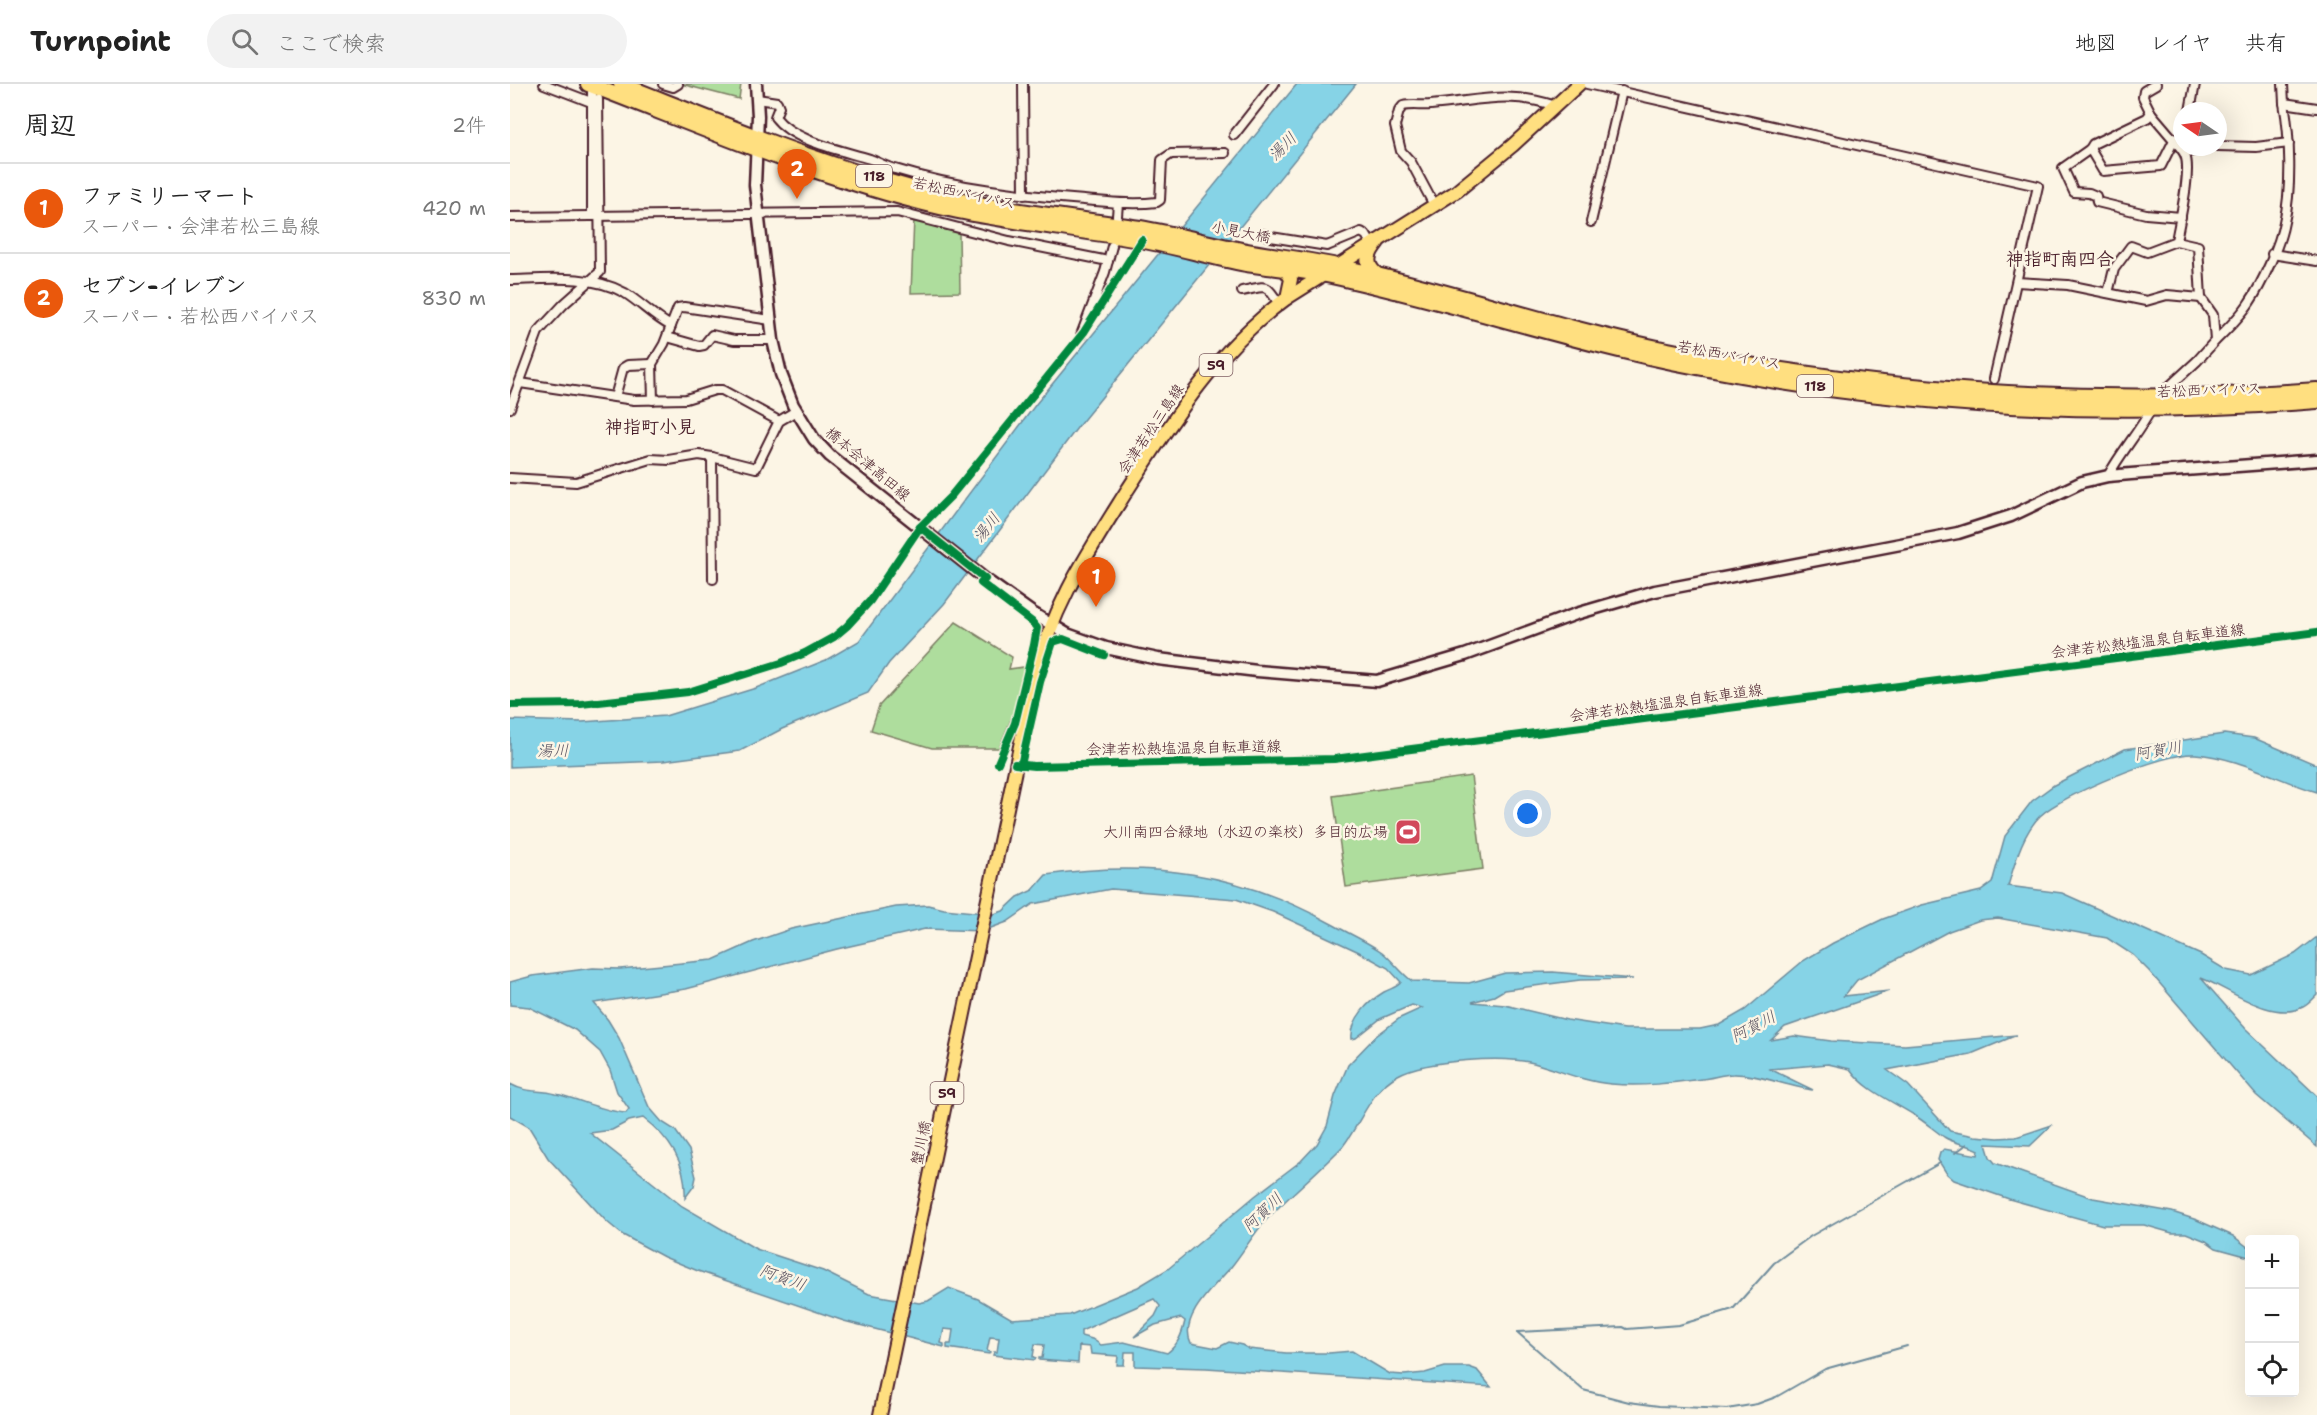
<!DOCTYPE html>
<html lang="ja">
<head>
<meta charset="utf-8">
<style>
	body { margin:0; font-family:"Shantell Sans","Klee One",sans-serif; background:#f2f2f2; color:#222 }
	.controls { position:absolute; right:18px; bottom:18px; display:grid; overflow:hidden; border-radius:6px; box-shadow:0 6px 24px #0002 }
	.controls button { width:54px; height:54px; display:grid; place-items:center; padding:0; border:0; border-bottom:2px solid #e0e0e0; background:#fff; color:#222; font:30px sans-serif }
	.compass { position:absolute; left:1663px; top:18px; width:54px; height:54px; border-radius:50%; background:#fff; box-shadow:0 6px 24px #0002; rotate:283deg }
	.you { position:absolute; left:1018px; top:730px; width:21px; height:21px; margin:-15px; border:4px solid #fff; border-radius:50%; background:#1a73e8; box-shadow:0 0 0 9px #1a73e833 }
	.badge { display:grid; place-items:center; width:39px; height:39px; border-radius:50%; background:#ea580c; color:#fff; font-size:20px; font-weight:700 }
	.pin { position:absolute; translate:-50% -50px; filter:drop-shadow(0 2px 3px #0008) }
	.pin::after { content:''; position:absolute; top:32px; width:21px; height:18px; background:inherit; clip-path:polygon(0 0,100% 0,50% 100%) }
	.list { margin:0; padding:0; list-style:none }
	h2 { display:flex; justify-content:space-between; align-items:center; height:78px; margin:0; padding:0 24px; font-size:26px }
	h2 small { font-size:20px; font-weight:400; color:#767676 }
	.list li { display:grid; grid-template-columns:39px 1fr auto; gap:18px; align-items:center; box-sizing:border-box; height:90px; padding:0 24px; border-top:2px solid #e0e0e0 }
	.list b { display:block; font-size:22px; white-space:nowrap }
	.list p { margin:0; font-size:20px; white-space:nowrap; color:#767676 }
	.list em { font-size:20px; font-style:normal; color:#767676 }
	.icon { flex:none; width:33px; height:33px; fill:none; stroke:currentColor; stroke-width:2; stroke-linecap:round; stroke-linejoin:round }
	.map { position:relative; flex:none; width:1807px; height:1331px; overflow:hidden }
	header { display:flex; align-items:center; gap:36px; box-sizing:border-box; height:84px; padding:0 30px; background:#fff; border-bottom:2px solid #e0e0e0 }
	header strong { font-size:28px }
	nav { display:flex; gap:33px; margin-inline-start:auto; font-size:21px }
	.search { width:420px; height:54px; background:#f2f2f2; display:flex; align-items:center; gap:15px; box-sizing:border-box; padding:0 21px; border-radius:33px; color:#767676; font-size:22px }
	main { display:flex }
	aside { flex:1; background:#fff }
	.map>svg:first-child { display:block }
</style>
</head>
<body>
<header>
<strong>Turnpoint</strong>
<div class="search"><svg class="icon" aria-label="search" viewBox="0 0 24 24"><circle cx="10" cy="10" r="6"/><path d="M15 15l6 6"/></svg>ここで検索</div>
<nav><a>地図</a><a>レイヤ</a><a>共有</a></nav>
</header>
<main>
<aside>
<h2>周辺<small>2件</small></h2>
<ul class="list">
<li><span class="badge">1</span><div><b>ファミリーマート</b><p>スーパー · 会津若松三島線</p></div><em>420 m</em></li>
<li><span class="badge">2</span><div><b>セブン-イレブン</b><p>スーパー · 若松西バイパス</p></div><em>830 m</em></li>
</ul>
</aside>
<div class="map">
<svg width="1807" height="1331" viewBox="0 0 1807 1331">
	<rect width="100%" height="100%" fill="#fcf5e5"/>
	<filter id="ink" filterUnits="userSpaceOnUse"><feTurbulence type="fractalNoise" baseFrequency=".0167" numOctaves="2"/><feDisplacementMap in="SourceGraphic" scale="12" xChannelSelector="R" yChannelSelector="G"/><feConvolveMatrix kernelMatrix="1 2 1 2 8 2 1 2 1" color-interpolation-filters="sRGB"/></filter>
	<g filter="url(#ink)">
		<g fill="#aedd9d" stroke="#7c7e64" stroke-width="1.5">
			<polygon points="171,0 231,0 229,15"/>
			<polygon points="404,134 449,149 450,208 401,209"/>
			<polygon points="446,538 502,573 499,585 514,583 506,623 489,664 422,664 361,646 369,622"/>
			<polygon points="961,692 973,785 836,803 823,712"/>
		</g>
		<g fill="#86d3e6" stroke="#6e8b9b" stroke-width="1.5" fill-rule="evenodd">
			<polygon points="787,0 846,0 570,340 434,520 379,579 358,609 272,645 230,667 153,677 0,683 0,636 72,638 155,632 246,604 316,576 349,557 526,320"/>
			<path d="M1714 650 1744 654 1807 681V708C1767 696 1728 673 1685 670 1655 668 1552 711 1530 732 1512 750 1505 779 1498 802L1552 809 1691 871 1716 886 1741 891 1785 870 1807 853V911C1803 915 1798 921 1793 923 1762 939 1718 904 1691 894L1736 945 1807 1012V1063L1746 1011 1639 887 1623 871 1597 854 1488 834 1470 836 1439 847 1347 896 1334 912 1379 907 1275 943 1261 956 1284 952 1321 957 1395 961 1507 951 1461 970 1377 986 1398 1001 1440 1047 1465 1052 1488 1054 1506 1053 1542 1041 1520 1062 1476 1060 1480 1073 1485 1079 1583 1114 1662 1128 1687 1136 1723 1152 1739 1164V1173L1706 1164 1696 1157 1676 1149H1662L1634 1141H1593L1499 1115 1444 1096 1437 1090 1428 1076 1430 1069 1434 1065 1468 1071 1469 1066C1458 1060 1445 1060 1434 1053 1424 1046 1415 1038 1404 1031 1382 1017 1356 1007 1340 985L1318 980 1260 985 1303 1006C1279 1003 1245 989 1223 990 1213 990 1202 994 1192 995 1162 999 1131 1003 1101 1000 1075 998 1051 987 1027 980 997 971 915 976 888 991 860 1006 852 1038 833 1062 809 1087 781 1110 757 1135 743 1150 734 1167 721 1183 706 1201 668 1233 681 1259L707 1264 719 1258 732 1261 739 1265 776 1269H819L842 1267 880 1290 894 1291 915 1289 935 1283H959L967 1286 981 1303 696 1284 625 1282V1268H615L614 1281H607L608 1272 581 1270 580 1263 569 1262 568 1279 529 1276V1274H532L534 1261 525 1260 523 1273 526 1274 525 1276 483 1271 484 1268H487L489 1254 480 1253 477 1267 480 1268 479 1270 437 1264V1260H441L443 1246 434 1245 431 1259 434 1260V1263L334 1237 188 1187 154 1173 113 1151 96 1137 38 1074 19 1043 0 1032V1000C18 1010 29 1005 46 1010 70 1015 91 1027 116 1029L119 1025 107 1008 100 986 90 968 65 946 19 923 0 921V898L22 892 83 884 110 885 203 876 243 858 281 845 386 823 418 821 434 825 484 830 493 827 508 813 523 806 536 791C640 776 728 788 820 839 838 849 856 857 872 868 883 877 891 889 902 897L959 899 995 889 1043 888 1123 895 1070 896 994 906 984 912 962 918 995 921 1057 936 1115 945H1190L1209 941 1235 926 1293 877 1323 859 1373 835 1412 821 1471 807 1482 799 1495 752 1522 717 1544 701 1615 665ZM601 805 726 815 763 828 849 868 878 884 891 898C887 904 881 904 874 908 859 917 840 935 842 955L846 954 870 935 902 921 912 924 890 934 866 952 838 981 825 1012 817 1042 807 1060 791 1077 745 1112 658 1185 628 1203 560 1231 502 1235 468 1215 439 1204 418 1217 409 1219 359 1210 313 1187 246 1165 172 1122 80 1049 102 1046 119 1037 133 1034C160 1054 177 1079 175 1114L184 1102 186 1093 179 1066 165 1046 152 1038 139 1023 109 954 98 936 84 919 176 905 327 865 415 845 473 847 497 838 523 820ZM644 1215 650 1222 645 1232 624 1253 645 1241 671 1234 675 1237C672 1250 668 1261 657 1269L614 1258 591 1261 582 1255 571 1252V1247Z"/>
		</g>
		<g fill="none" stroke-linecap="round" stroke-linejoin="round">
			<g stroke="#6e8b9b" stroke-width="2">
				<polyline points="1445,1069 1457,1060"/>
				<polyline points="1007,1248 1113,1243 1117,1245 1169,1241 1223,1225 1264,1179 1301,1152 1430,1079"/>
				<polyline points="1007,1248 1073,1306 1119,1318 1149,1322 1217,1325 1247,1320 1266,1313 1315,1285 1397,1262"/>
			</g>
			<g stroke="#4a1f2b" stroke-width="12">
				<g id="street">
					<polyline points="34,0 81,18"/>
					<polyline points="153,0 163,3 168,0"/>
					<polyline points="513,0 514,111"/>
					<polyline points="1077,0 1528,102 1484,295"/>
					<polyline points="1646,0 1634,7 1633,13 1641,29 1637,34 1583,60 1580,65 1553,84 1564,108 1579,109 1586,112 1587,118 1636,130 1671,133"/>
					<polyline points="1773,0 1774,19 1807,24"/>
					<path d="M247 15 267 18 269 23 265 33C284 58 331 66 360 75 368 78 376 83 385 85 447 104 511 111 574 116 599 118 623 121 647 118L650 116 652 76 661 70 715 69"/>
					<polyline points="1680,27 1685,0"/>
					<polyline points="724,51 764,0"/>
					<polyline points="1708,62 1746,63 1779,59"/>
					<polyline points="1580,65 1593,87 1651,82 1664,56 1641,29"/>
					<polyline points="1675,69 1698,63"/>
					<path d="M924 121 901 78 891 67 885 42 889 27 893 22C902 20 912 22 921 21 969 17 998 6 1046 22"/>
					<polyline points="82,132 82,2"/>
					<polyline points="607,132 608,119"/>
					<polyline points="0,133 387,128 499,157 598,177"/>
					<polyline points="1081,138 1112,7"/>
					<polyline points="753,150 761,153 817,162 851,148 856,151 862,161"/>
					<polyline points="1762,170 1807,177"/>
					<path d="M0 196C39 195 80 190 115 209 131 219 144 233 161 242"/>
					<polyline points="1507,198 1558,201 1636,217 1657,211 1691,214"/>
					<path d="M732 207C756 203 755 197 769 220"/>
					<polyline points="1598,209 1604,185 1621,162 1637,168 1666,157"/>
					<polyline points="571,251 595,188 602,162"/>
					<polyline points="157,253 189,262 194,261 202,251 224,256 263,256"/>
					<path d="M1705 257C1717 245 1730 233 1739 219 1752 200 1770 161 1774 138 1782 105 1780 52 1774 19"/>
					<polyline points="10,299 124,316 176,315 205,306 212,306 269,337"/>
					<path d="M1650 311 1687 277 1705 257 1703 231 1691 214 1688 162 1666 157C1669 139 1682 87 1675 71 1673 66 1668 61 1664 56L1672 51"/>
					<polyline points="105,313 113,284 118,281 142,280"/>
					<polyline points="143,316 142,280 154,260 168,224 174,223 261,236"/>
					<polyline points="0,324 28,248 54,220 90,188 88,15"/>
					<polyline points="202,373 203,495"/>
					<path d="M1598 392C1611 368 1629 348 1642 324"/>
					<polyline points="0,394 66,398 141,375 159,376 189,371 202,373 246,384 269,337 286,327"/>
				</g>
			</g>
			<g stroke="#4a1f2b" stroke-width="15">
				<polyline id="secondary" points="246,0 248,32 245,101 263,256 271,290 283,321 304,355 320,372 475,495 524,530 557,550 596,564 648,575 747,587 867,597 955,571 1066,530 1145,507 1448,449 1501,432 1572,398 1598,392 1621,390 1807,376"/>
			</g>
			<g stroke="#4a1f2b" stroke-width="16">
				<g id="primary">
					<polyline points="775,185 781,195 777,214"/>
					<path d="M370 1331 523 600C542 522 576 472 618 405 663 335 709 263 777 214L947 107 1003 61 1069 0"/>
				</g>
			</g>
			<g stroke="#4a1f2b" stroke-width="18">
				<g id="highway">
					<path d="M78 0C199 46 321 100 448 127 506 139 565 145 623 155 661 161 699 173 736 180 763 184 790 186 816 191 940 217 1062 259 1187 283 1390 323 1601 334 1807 317"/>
					<path d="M111 0C221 43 332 90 449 116 508 129 569 134 630 144 664 150 698 159 732 166 763 172 795 175 827 182 935 204 1039 242 1148 264 1367 309 1584 322 1807 306"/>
					<path d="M867 158C857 170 854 181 867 191"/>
				</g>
			</g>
			<use href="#street" stroke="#fcf5e5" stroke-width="8"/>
			<use href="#secondary" stroke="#fcf5e5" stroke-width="10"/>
			<use href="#primary" stroke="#ffdf80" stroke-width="12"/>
			<use href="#highway" stroke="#ffdf80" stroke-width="14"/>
			<g stroke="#fcf5e5" stroke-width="11">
				<g id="cycleway">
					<polyline points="410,443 475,495"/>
					<polyline points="471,499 522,538 527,544 524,561 505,639 488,679"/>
					<polyline points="0,621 71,620 178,608 271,579 295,569 324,553 337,542 360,517 410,443 441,412 574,248 632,156"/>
					<polyline points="505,680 524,682 824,675 1807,548"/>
					<polyline points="511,681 530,598 543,558 553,555 594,571"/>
				</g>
			</g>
			<use href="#cycleway" stroke="#00873e" stroke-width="8"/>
		</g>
	</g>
	<defs>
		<g id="stadium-square" transform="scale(1.35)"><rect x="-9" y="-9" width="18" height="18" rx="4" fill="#d1495b" stroke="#fcf5e5"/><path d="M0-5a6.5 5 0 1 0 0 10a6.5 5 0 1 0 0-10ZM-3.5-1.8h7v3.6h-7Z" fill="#fff"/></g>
	</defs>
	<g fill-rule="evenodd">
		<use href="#stadium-square" x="898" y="748"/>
	</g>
	<g text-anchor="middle" stroke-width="5" stroke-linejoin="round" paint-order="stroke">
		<g fill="#fcf5e5" stroke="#7f5f63" stroke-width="1.5">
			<rect x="346" y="81" width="36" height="22" rx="4.5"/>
			<rect x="689.5" y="270" width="33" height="22" rx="4.5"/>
			<rect x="1287" y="291" width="36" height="22" rx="4.5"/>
			<rect x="420.5" y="998" width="33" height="22" rx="4.5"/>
		</g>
		<g font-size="14" font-weight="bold" fill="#4a1f2b">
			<text x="364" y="97">118</text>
			<text x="706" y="286">59</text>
			<text x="1305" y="307">118</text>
			<text x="437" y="1014">59</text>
		</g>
		<g font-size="15" fill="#4a1f2b" stroke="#fcf5e5">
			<text transform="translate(454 109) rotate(12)" y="5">若松西バイパス</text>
			<text transform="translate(731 148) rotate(11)" y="5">小見大橋</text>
			<text transform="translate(1219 271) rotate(10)" y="5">若松西バイパス</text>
			<text transform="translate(1699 306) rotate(-2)" y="5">若松西バイパス</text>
			<text transform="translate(641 345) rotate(-56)" y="5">会津若松三島線</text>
			<text transform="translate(358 380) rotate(40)" y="5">橋本会津高田線</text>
			<text transform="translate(1638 557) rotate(-7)" y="5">会津若松熱塩温泉自転車道線</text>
			<text transform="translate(1156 619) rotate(-8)" y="5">会津若松熱塩温泉自転車道線</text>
			<text transform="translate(674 664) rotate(-1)" y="5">会津若松熱塩温泉自転車道線</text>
			<text transform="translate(411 1059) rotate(-78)" y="5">蟹川橋</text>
		</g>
		<g font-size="15" fill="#4a1f2b" stroke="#fcf5e5" text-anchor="end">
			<text x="878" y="753">大川南四合緑地（水辺の楽校）多目的広場</text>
		</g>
		<g font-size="16" font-style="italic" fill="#5c5563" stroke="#fcf5e5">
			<text transform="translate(772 62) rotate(-45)" y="6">湯川</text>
			<text transform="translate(476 443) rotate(-51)" y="6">湯川</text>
			<text transform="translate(43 666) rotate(-1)" y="6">湯川</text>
			<text transform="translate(1648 666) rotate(-10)" y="6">阿賀川</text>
			<text transform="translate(1243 942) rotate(-28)" y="6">阿賀川</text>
			<text transform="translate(752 1128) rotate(-44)" y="6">阿賀川</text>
			<text transform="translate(273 1193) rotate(20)" y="6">阿賀川</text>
		</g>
		<g font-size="18" font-weight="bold" fill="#4a1f2b" stroke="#fcf5e5">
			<text x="1550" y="181">神指町南四合</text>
			<text x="140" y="349">神指町小見</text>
		</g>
	</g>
</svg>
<div class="controls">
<button>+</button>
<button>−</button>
<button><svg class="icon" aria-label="locate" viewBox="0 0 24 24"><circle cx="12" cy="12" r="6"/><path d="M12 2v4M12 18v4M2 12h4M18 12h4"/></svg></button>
</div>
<svg class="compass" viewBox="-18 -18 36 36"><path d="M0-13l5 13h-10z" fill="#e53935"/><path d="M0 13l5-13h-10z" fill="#767676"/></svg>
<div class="you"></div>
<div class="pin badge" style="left:586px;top:523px">1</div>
<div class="pin badge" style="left:287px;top:115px">2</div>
</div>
</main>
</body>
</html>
